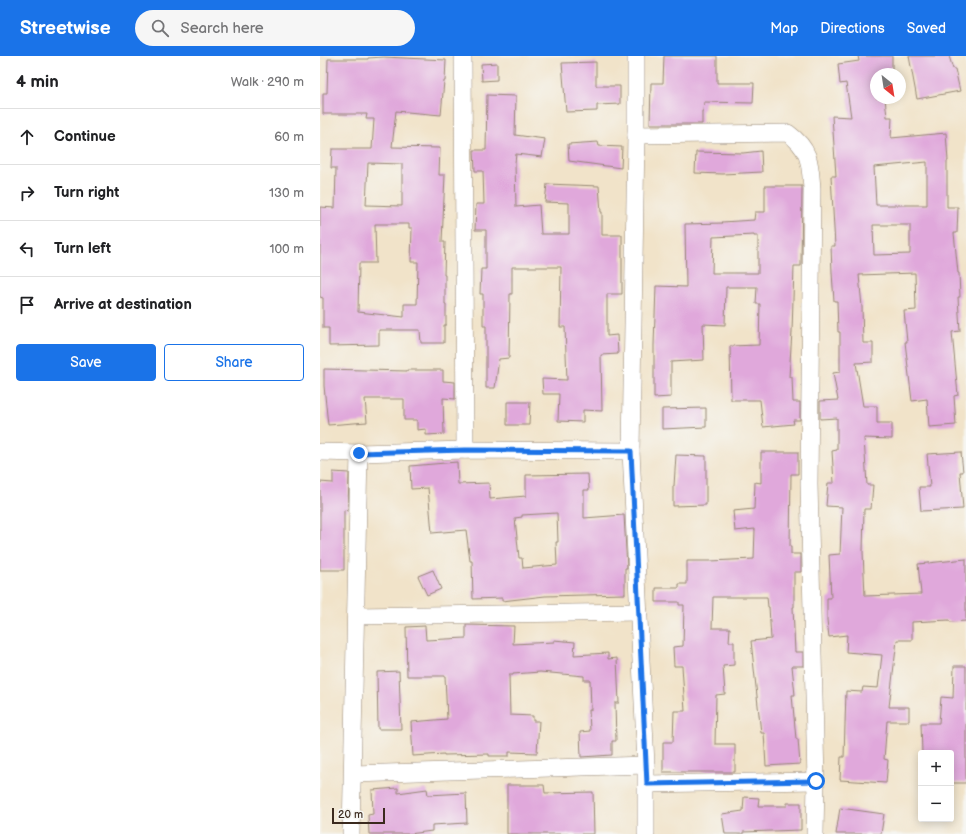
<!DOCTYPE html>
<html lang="en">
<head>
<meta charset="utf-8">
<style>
	body { margin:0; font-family:"Balsamiq Sans",sans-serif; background:#f6f6f6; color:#202124 }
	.controls { position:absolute; right:12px; bottom:12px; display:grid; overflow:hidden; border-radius:4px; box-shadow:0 2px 10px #0003 }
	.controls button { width:36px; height:36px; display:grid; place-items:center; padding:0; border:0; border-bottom:1px solid #e0e0e0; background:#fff; color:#202124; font:20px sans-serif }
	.compass { position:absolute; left:550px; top:12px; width:36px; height:36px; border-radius:50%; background:#fff; box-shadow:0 2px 10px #0003; rotate:150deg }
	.scale { position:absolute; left:12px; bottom:10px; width:53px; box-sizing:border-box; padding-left:4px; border:2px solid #3b2a1e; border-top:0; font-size:11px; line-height:14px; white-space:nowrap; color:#3b2a1e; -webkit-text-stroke:3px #f6f6f2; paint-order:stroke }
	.stop { position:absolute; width:12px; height:12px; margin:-9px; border:3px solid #1a73e8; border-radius:50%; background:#fff }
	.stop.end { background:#1a73e8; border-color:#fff; box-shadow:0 1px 4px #0008 }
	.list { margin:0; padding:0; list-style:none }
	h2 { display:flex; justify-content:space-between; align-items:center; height:52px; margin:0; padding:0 16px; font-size:17px }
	h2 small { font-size:13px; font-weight:400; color:#757577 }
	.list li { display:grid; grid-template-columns:26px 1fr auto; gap:12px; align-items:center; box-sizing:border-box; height:56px; padding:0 16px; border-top:1px solid #e0e0e0 }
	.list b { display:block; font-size:15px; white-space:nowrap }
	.list em { font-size:13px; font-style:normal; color:#757577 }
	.actions { display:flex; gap:8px; padding:12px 16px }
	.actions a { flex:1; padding:9px 0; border:1px solid #1a73e8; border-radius:4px; text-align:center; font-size:14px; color:#1a73e8 }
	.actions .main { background:#1a73e8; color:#fff }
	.icon { flex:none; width:22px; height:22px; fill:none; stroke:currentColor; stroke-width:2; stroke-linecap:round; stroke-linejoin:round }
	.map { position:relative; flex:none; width:646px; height:778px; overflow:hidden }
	header { display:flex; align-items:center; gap:24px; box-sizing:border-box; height:56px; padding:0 20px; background:#1a73e8; color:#fff }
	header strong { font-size:19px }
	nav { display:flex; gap:22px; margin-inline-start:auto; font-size:14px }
	.search { width:280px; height:36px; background:#f6f6f6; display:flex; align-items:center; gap:10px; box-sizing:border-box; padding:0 14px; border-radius:22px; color:#757577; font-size:15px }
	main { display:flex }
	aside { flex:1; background:#fff }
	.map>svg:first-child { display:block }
</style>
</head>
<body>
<header>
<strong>Streetwise</strong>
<div class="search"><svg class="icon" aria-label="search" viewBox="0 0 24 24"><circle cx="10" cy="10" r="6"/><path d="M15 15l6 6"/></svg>Search here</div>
<nav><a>Map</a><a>Directions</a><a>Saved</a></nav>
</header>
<main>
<aside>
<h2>4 min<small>Walk · 290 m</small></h2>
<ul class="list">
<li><svg class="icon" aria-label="ahead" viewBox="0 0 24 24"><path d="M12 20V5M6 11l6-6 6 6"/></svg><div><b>Continue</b></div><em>60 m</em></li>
<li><svg class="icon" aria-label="right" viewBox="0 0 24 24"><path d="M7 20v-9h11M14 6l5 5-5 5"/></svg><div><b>Turn right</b></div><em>130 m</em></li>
<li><svg class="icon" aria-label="left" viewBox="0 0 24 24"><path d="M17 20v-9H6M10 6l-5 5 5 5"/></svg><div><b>Turn left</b></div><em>100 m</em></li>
<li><svg class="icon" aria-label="arrive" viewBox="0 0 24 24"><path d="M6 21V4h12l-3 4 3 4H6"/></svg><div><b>Arrive at destination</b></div></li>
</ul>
<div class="actions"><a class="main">Save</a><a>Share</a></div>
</aside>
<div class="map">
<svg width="646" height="778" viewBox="0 0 646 778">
	<rect width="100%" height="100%" fill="#f6f6f2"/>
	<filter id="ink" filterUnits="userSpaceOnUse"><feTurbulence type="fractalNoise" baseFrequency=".025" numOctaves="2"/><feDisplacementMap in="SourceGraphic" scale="8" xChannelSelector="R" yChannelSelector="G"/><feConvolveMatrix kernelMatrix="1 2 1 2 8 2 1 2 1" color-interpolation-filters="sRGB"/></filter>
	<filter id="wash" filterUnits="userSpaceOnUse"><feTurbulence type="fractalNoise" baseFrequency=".012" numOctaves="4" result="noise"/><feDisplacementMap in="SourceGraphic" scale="16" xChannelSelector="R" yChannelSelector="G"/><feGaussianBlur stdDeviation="0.9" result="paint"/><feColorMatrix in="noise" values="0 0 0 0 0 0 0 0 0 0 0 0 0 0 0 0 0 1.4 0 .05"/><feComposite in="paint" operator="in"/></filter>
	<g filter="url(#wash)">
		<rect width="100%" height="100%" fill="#f1e3c9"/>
		<g id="blocks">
			<g fill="#e0a8db" fill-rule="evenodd">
				<polygon points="344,0 397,0 397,27 434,27 433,47 384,46 383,55 382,55 382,68 330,68 331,27 343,27"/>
				<path d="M538 0H572V17L556 18V42H565L567 61H572L571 82 626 77 628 105H627V151H638L637 177H634L638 217H639L640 241H638L640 275 632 276 638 339 634 340 636 369 609 371 607 343 592 345 585 286H587L584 255 596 254 595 217 539 219 542 251 543 287H553V306L536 307 543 350H557V367H572V383L544 382 547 429H553L551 453H544L543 496 545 540 601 538 598 508 646 503V565L630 566 629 564 592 566V584H577L569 651H589V665H567L564 703 568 704 566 727 520 724 521 701H524L526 635 542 636 543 631 558 632 562 599 526 596 527 579 509 581 507 564V542H511L509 499 520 498 522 451 506 450 508 427H514L512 395 517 394V362L500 363V345L518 344 513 317 520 316V276H518L517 245H514L512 217 511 190H515L511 120H516L512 60 531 61 526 27 520 28 518 8 539 5ZM607 106V149H556L554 111ZM553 169H590V198L554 199Z"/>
				<polygon points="589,0 629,0 633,13 635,13 640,35 597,43"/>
				<path d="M64 1 126 4 125 25H124L121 59 76 55 72 91 120 92 119 119H125L122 186H125L124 219H125V248H126V269H124V287H101L100 274H59V289L9 290V272H3V242L0 241V151L15 152 16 112H11L12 93H52L54 63H46L47 58H3V37H7L8 3H48V2ZM48 107 82 108V150L46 149ZM55 168H89V172H92L91 206H98L97 248H84V261L38 256 39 207H56Z"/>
				<polygon points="276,6 276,30 300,30 300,48 277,49 277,55 246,56 242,7"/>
				<polygon points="177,7 177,24 162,25 161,8"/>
				<polygon points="167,39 196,40 195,79 225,83 222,101 196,98 195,107 196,151 219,149 221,178 249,178 249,147 225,146 227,128 279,130 281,156 282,156 282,179 302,179 302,238 287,238 287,280 297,279 298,298 281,299 282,355 263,354 263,366 238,365 239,338 223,338 222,323 247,324 245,271 240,271 241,211 192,211 192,238 190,238 189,302 179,303 175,332 166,332 166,270 163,270 163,238 160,238 161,213 166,213 166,174 155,174 156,148 164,148 163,115 155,115 154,94 166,94"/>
				<polygon points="278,86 279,90 302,91 301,112 249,105 248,88"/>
				<polygon points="441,95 442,116 403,118 375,117 376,96 423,97"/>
				<path d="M445 130H482V133L481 210H474L472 276 469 321H472L473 346H480V364H473L474 368 443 371 440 344H411L410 290 439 289 440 248H436L437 231H406L405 269 383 268 384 304 351 306V341L334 342V289L336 230 366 231 365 168 403 167 402 166 434 164 435 156H445ZM434 179V180H438V217H392L393 181Z"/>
				<polygon points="4,313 87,315 87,314 123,314 123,325 135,326 135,343 123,342 124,378 106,379 106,373 97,374 97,364 84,364 84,343 45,343 47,366 8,369 4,330"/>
				<polygon points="187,346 210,346 209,369 187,369"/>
				<polygon points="386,352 386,371 342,373 342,353"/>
				<polygon points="441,396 478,396 478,418 471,418 470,491 471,491 471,498 481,498 481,516 474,516 474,551 473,551 475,596 483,596 483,610 472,610 475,639 472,639 476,683 478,683 480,708 446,710 444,677 441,677 431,585 451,583 449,551 448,551 447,541 393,541 392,572 410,572 409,586 414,586 414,609 403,610 405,638 396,639 395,688 415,688 415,716 343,716 343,686 353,686 354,655 365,655 362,610 354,610 353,591 363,590 364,549 359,549 359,546 336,546 336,532 359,532 359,528 367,528 367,505 390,505 434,503 435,473 415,475 413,455 434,453 435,426 441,427"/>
				<polygon points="641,396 643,416 640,416 643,453 601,455 599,431 610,431 607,398"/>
				<polygon points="356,399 386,400 386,449 353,450 353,430 354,430"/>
				<path d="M137 406 138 428 169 427 170 443 206 440V419L268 418 269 434H264V462L304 459 307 512H305V538L225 540 182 545V542L153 543 152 505H150L146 474 112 477 108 432 91 433 90 410ZM237 457 238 486H236L237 509 203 512 202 502H199L195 462 202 461V459Z"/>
				<polygon points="13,416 29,417 28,455 24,454 24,514 0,514 0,426 13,427"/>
				<polygon points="113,514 121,533 107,539 98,520"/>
				<polygon points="146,569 194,570 193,588 234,586 234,584 255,586 254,599 288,597 288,603 297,602 299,647 295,647 296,685 292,685 292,699 261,701 260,676 270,675 269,654 271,654 270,624 264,624 264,620 220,616 193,618 193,619 189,619 190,659 213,660 213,665 219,665 217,697 189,696 189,700 169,700 169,698 124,699 124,698 93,700 91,666 127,663 125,620 87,620 86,571 105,570 106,584 146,582"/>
				<polygon points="634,610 646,610 646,727 631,727 631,697 602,697 601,667 619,667 621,641 633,642"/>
				<polygon points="79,615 81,673 58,673 57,616"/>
				<polygon points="187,729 224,729 225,737 273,736 274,778 187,778"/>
				<polygon points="78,732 78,737 107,733 108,739 146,737 147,767 112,769 112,775 89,778 49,778 48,759 53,758 52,734"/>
				<polygon points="424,741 439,742 438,750 467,750 467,747 481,747 481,774 423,776 423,778 405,778 402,758 423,755"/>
				<polygon points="520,752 564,758 561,778 516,778"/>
			</g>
		</g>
	</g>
	<g filter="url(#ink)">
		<use href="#blocks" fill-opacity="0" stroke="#968674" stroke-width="1"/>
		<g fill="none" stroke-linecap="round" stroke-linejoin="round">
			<g stroke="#968674" stroke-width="18">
				<g id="minor">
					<polyline points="143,0 145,394"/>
					<polyline points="316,0 316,79 311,395 326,709 326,778"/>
					<path d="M316 79 468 77C491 94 490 108 492 133L489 428 496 725 495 778"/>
					<polyline points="0,396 39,397 145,394 311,395"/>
					<polyline points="36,560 319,556"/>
					<polyline points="33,718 326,709"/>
					<polyline points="327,728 496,725"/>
					<polyline points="31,778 39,397"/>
				</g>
			</g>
			<use href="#minor" stroke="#fff" stroke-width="17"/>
		</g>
	</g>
	<g fill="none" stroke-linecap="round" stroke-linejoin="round" filter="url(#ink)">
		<polyline stroke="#1a73e8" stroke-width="5" points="39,397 145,394 311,395 327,728 496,725"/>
	</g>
</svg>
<div class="controls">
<button>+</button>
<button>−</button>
</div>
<svg class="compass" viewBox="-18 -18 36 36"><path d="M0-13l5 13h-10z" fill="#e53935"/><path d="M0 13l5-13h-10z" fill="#757577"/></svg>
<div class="scale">20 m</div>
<div class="stop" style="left:496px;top:725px"></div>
<div class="stop end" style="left:39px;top:397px"></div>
</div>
</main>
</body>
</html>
